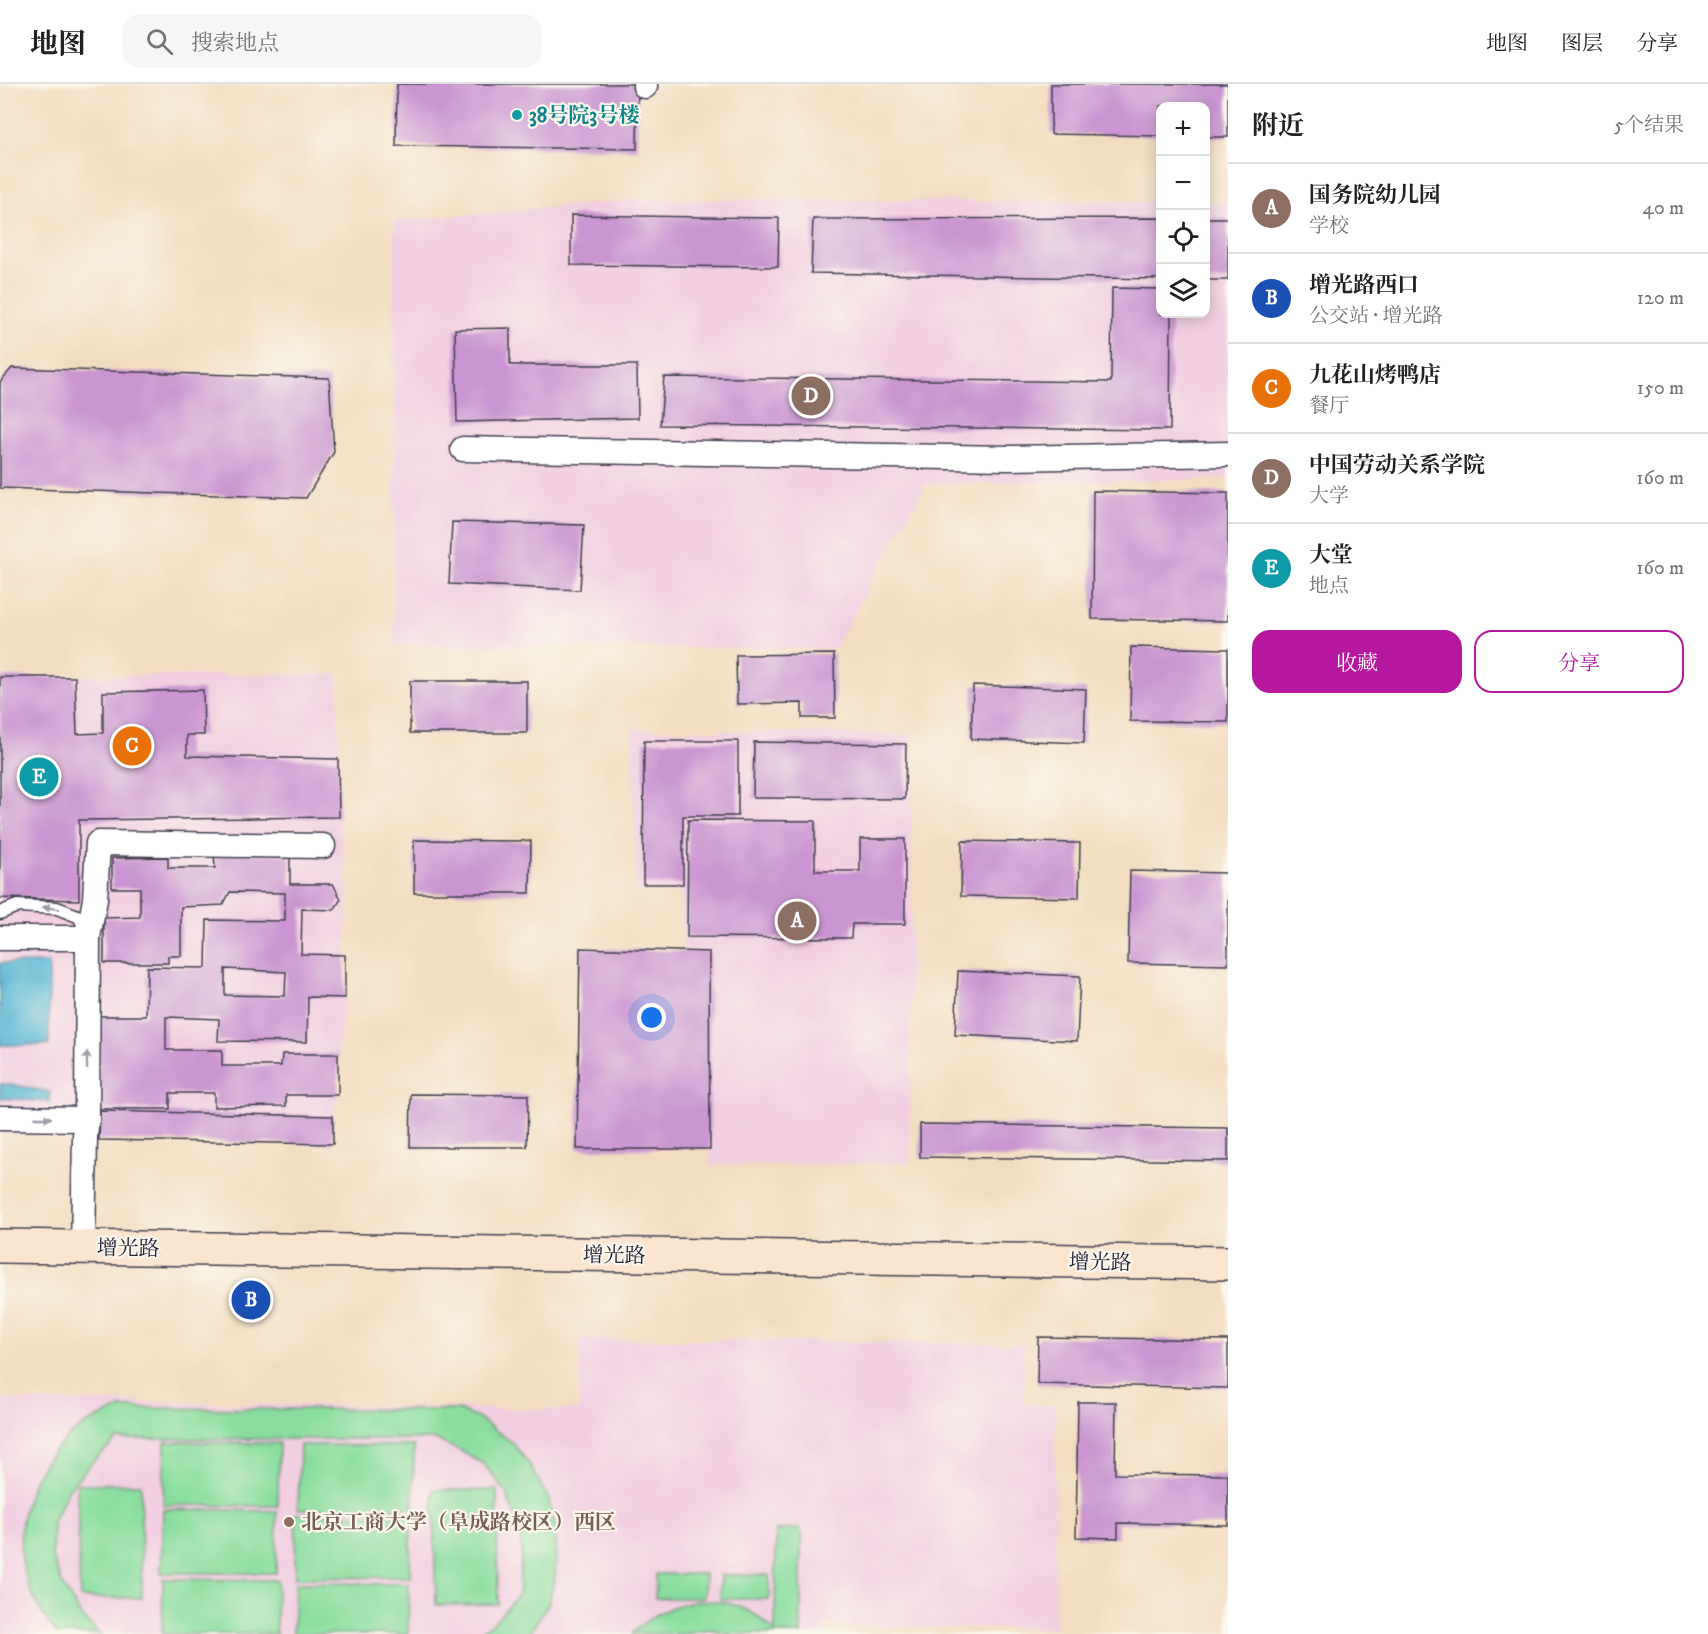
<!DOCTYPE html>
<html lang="zh">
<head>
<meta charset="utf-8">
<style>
	body { margin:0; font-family:"IM FELL DW Pica","Noto Serif SC",serif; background:#f6f6f6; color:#202124 }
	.controls { position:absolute; right:18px; top:18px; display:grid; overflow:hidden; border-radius:12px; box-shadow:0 3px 15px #0003 }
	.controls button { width:54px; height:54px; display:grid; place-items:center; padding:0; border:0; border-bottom:2px solid #e0e0e0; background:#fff; color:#202124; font:30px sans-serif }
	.you { position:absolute; left:652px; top:934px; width:21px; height:21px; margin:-15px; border:4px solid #fff; border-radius:50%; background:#1a73e8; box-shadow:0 0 0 9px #1a73e833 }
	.badge { display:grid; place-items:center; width:39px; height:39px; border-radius:50%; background:#b5179e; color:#fff; font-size:20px; font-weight:700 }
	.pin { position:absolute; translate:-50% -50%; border:3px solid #fff; box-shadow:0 2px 6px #0006 }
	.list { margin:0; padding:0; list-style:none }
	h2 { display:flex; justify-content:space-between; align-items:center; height:78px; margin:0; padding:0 24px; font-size:26px }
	h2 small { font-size:20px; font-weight:400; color:#757577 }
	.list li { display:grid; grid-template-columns:39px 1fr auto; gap:18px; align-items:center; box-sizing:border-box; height:90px; padding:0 24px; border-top:2px solid #e0e0e0 }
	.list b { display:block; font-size:22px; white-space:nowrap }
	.list p { margin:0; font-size:20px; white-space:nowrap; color:#757577 }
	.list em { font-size:20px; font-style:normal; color:#757577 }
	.actions { display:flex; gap:12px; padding:18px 24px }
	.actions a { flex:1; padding:14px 0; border:2px solid #b5179e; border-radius:18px; text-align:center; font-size:21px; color:#b5179e }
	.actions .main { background:#b5179e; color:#fff }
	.icon { flex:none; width:33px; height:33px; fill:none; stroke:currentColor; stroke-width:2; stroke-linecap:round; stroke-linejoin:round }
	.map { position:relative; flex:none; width:1228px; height:1550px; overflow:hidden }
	header { display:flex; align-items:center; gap:36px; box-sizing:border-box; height:84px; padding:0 30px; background:#fff; border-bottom:2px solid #e0e0e0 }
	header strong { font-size:28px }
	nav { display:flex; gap:33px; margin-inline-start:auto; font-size:21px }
	.search { width:420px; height:54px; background:#f6f6f6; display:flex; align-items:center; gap:15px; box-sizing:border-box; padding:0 21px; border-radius:18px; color:#757577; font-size:22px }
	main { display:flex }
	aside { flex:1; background:#fff }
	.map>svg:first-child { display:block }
</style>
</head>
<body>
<header>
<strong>地图</strong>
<div class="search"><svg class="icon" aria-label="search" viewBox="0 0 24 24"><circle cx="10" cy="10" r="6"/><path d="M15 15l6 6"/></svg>搜索地点</div>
<nav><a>地图</a><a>图层</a><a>分享</a></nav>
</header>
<main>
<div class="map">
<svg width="1228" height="1550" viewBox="0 0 1228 1550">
	<rect width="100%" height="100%" fill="#fbf7ec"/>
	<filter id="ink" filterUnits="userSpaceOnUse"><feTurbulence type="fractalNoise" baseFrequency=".0167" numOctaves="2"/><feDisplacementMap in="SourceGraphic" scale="12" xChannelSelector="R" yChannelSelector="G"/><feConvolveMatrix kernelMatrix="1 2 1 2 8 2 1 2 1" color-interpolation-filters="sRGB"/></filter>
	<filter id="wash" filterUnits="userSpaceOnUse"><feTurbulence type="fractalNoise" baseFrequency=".008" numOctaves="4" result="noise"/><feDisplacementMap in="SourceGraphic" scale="24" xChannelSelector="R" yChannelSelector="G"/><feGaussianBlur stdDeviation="1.35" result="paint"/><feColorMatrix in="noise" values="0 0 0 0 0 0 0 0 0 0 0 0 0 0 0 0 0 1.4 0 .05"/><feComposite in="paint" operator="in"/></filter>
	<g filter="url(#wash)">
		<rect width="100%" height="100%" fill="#f3ddc0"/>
		<g fill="#f2cfe1">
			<polygon points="646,115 1160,118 1160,230 1206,230 1206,118 1228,118 1228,395 926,400 834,565 394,561 394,137"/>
			<polygon points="338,590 339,733 348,808 345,914 338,970 338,1011 333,1032 333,1060 99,1056 85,1052 0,1050 0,593"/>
			<polygon points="632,645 912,651 910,1079 710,1081 709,868 684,866 680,809 636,807"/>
			<polygon points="580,1255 1024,1260 1024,1321 1055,1321 1055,1545 827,1541 826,1550 0,1550 0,1316 579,1326"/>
		</g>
		<g fill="#8add9e" stroke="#56806c" stroke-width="1.5">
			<path d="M120 1324 458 1326 480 1335 513 1359 531 1383 548 1414 555 1440 556 1469 555 1492 549 1518 529 1550H477L491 1541 518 1511 522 1467 519 1441 505 1407 484 1380 457 1365 433 1355H117L93 1377 68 1406 53 1438 52 1472 63 1502 82 1533 100 1550H57C47 1537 37 1523 31 1507 6 1447 28 1378 83 1342 94 1335 108 1330 120 1324Z"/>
			<polygon points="165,1358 279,1359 278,1422 163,1421"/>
			<polygon points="300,1361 414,1362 413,1424 298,1425"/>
			<polygon points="77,1400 141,1400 142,1514 80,1514"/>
			<polygon points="433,1406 497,1406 498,1520 436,1521"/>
			<polygon points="163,1425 277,1427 276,1489 161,1489"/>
			<polygon points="296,1430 411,1431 410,1493 295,1494"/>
			<path d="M801 1445V1550H728L710 1546 684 1550H632C662 1519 710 1506 749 1527 759 1533 767 1540 775 1547L776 1446Z"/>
			<polygon points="656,1490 705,1490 704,1514 655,1514"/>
			<polygon points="721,1491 769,1491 769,1515 720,1515"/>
			<polygon points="163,1495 277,1496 276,1550 162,1550"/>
			<polygon points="295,1499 409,1500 408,1550 293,1550"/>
		</g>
		<g fill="#56b5d5" stroke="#3c6c88" stroke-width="1.5">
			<rect x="0" y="879" width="49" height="82"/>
			<polygon points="0,1000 9,1000 50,1008 50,1018 0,1014"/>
		</g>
		<g id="blocks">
			<g fill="#ca95d2" fill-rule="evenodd">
				<polygon points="397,0 638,0 637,65 396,62"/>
				<polygon points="1051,0 1228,0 1228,53 1206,53 1206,22 1160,22 1160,52 1051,50"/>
				<polygon points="571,131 779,134 778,183 571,181"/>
				<polygon points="1160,134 1160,195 811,189 813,135"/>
				<rect x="1206" y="134" width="22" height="62"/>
				<polygon points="1112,204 1160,205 1160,230 1171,230 1170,346 660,341 664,293 1111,298"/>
				<polygon points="510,244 510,281 637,281 638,334 457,338 455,245"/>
				<polygon points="12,284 329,294 334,368 306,414 0,404 0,298"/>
				<polygon points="1093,407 1228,409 1228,537 1092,535"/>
				<polygon points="452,438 584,441 580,506 449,500"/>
				<polygon points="1131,563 1228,565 1228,638 1130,637"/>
				<polygon points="834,570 835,634 802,634 802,619 737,620 736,571"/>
				<polygon points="0,593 75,593 77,650 103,649 103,608 203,606 204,651 187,651 187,672 338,675 339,733 79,736 79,816 0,814"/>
				<rect x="410" y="597" width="117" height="52"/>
				<polygon points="973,601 1086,605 1084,659 971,655"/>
				<polygon points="644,657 738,657 738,732 683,732 683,800 643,800"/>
				<polygon points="754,658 906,660 905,715 753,714"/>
				<polygon points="688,736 815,737 815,787 860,787 860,755 905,755 905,840 852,840 851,854 687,853"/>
				<polygon points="414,756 531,757 530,809 414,809"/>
				<polygon points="962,757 1080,759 1079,814 961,812"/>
				<path d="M214 770H290V800H333L341 815 334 826 302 825 301 870 345 871V914L308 913 307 958 218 957 219 935 166 933V966H222V982H281L282 970H338V1011H286V1022L214 1023V1009H170V1025H99V932H146L147 883 206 884 207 836 285 837V809L230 808 223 821 181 823V872H168V879H104V834L140 833V804H112V774L168 773V784H215ZM225 885 286 888 285 912 225 911Z"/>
				<polygon points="1130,787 1228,789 1228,881 1128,879"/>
				<polygon points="580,864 709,868 710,1065 577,1065"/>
				<polygon points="958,887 1080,892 1077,957 955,951"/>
				<polygon points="411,1010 528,1011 527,1063 410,1063"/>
				<polygon points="100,1027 333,1032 333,1060 99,1056"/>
				<polygon points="920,1040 1228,1044 1228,1077 920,1073"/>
				<polygon points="1038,1253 1228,1256 1228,1304 1037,1300"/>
				<polygon points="1078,1318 1116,1318 1115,1390 1228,1391 1228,1441 1118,1439 1118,1454 1076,1453"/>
			</g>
		</g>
	</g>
	<g filter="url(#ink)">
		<use href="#blocks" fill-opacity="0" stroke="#413e4f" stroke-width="1.5"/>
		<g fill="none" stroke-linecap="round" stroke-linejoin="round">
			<g stroke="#413e4f" stroke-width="15">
				<polyline id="lane" points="0,829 17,822 57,824 80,833 85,847"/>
			</g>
			<g stroke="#413e4f" stroke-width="27">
				<g id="street">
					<polyline points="645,2 645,0"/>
					<polyline points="463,365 1009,374 1228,370"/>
					<polyline points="0,854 88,854 87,1035 85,1052 83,1163"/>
					<polyline points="88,854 95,815 98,759 323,762"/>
					<polyline points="0,1034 87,1035"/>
				</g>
			</g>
			<g stroke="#413e4f" stroke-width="36">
				<polyline id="secondary" points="0,1162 1228,1179"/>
			</g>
			<use href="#lane" stroke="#fff" stroke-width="12"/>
			<use href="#street" stroke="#fff" stroke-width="24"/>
			<use href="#secondary" stroke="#fbe5cf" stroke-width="33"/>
		</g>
		<defs><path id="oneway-solid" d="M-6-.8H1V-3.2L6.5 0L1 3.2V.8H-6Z" transform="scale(1.5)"/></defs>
		<g fill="#9c9ca7">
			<use href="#oneway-solid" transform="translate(51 824) rotate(-173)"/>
			<use href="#oneway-solid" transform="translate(87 976) rotate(-90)"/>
			<use href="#oneway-solid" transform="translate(43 1034)"/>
		</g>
	</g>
	<circle fill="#0f9aa8" stroke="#fbf7ec" stroke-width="2" cx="517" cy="31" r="6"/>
	<circle fill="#8d6e63" stroke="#fbf7ec" stroke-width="2" cx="289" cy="1438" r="6"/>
	<g text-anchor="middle" stroke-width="4.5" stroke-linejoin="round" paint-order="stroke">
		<g font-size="21" font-weight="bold" fill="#0d838f" stroke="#fbf7ec" text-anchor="start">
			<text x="529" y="38">38号院3号楼</text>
		</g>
		<g font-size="21" fill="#22223b" stroke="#fbf7ec">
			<text transform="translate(128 1164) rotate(1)" y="7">增光路</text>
			<text transform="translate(614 1171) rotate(1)" y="7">增光路</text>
			<text transform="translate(1100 1178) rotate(1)" y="7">增光路</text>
		</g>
		<g font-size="21" font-weight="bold" fill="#785e54" stroke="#fbf7ec" text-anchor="start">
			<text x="301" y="1445">北京工商大学（阜成路校区）西区</text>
		</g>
	</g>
</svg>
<div class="controls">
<button>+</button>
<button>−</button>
<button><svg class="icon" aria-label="locate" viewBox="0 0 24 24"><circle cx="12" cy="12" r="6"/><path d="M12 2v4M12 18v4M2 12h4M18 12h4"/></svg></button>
<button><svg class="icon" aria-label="layers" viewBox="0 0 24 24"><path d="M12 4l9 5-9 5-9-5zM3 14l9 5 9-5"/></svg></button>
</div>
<div class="you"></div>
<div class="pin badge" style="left:797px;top:837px;background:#8d6e63">A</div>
<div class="pin badge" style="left:251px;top:1216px;background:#1a4fb4">B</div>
<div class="pin badge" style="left:132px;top:662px;background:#e8710a">C</div>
<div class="pin badge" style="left:811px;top:312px;background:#8d6e63">D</div>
<div class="pin badge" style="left:39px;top:693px;background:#0f9aa8">E</div>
</div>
<aside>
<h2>附近<small>5个结果</small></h2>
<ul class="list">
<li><span class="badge" style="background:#8d6e63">A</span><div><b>国务院幼儿园</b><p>学校</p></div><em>40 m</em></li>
<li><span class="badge" style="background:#1a4fb4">B</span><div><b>增光路西口</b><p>公交站 · 增光路</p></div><em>120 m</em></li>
<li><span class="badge" style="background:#e8710a">C</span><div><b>九花山烤鸭店</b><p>餐厅</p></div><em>150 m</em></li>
<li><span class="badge" style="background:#8d6e63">D</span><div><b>中国劳动关系学院</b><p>大学</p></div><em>160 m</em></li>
<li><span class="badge" style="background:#0f9aa8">E</span><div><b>大堂</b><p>地点</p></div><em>160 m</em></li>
</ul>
<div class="actions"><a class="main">收藏</a><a>分享</a></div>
</aside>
</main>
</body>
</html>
